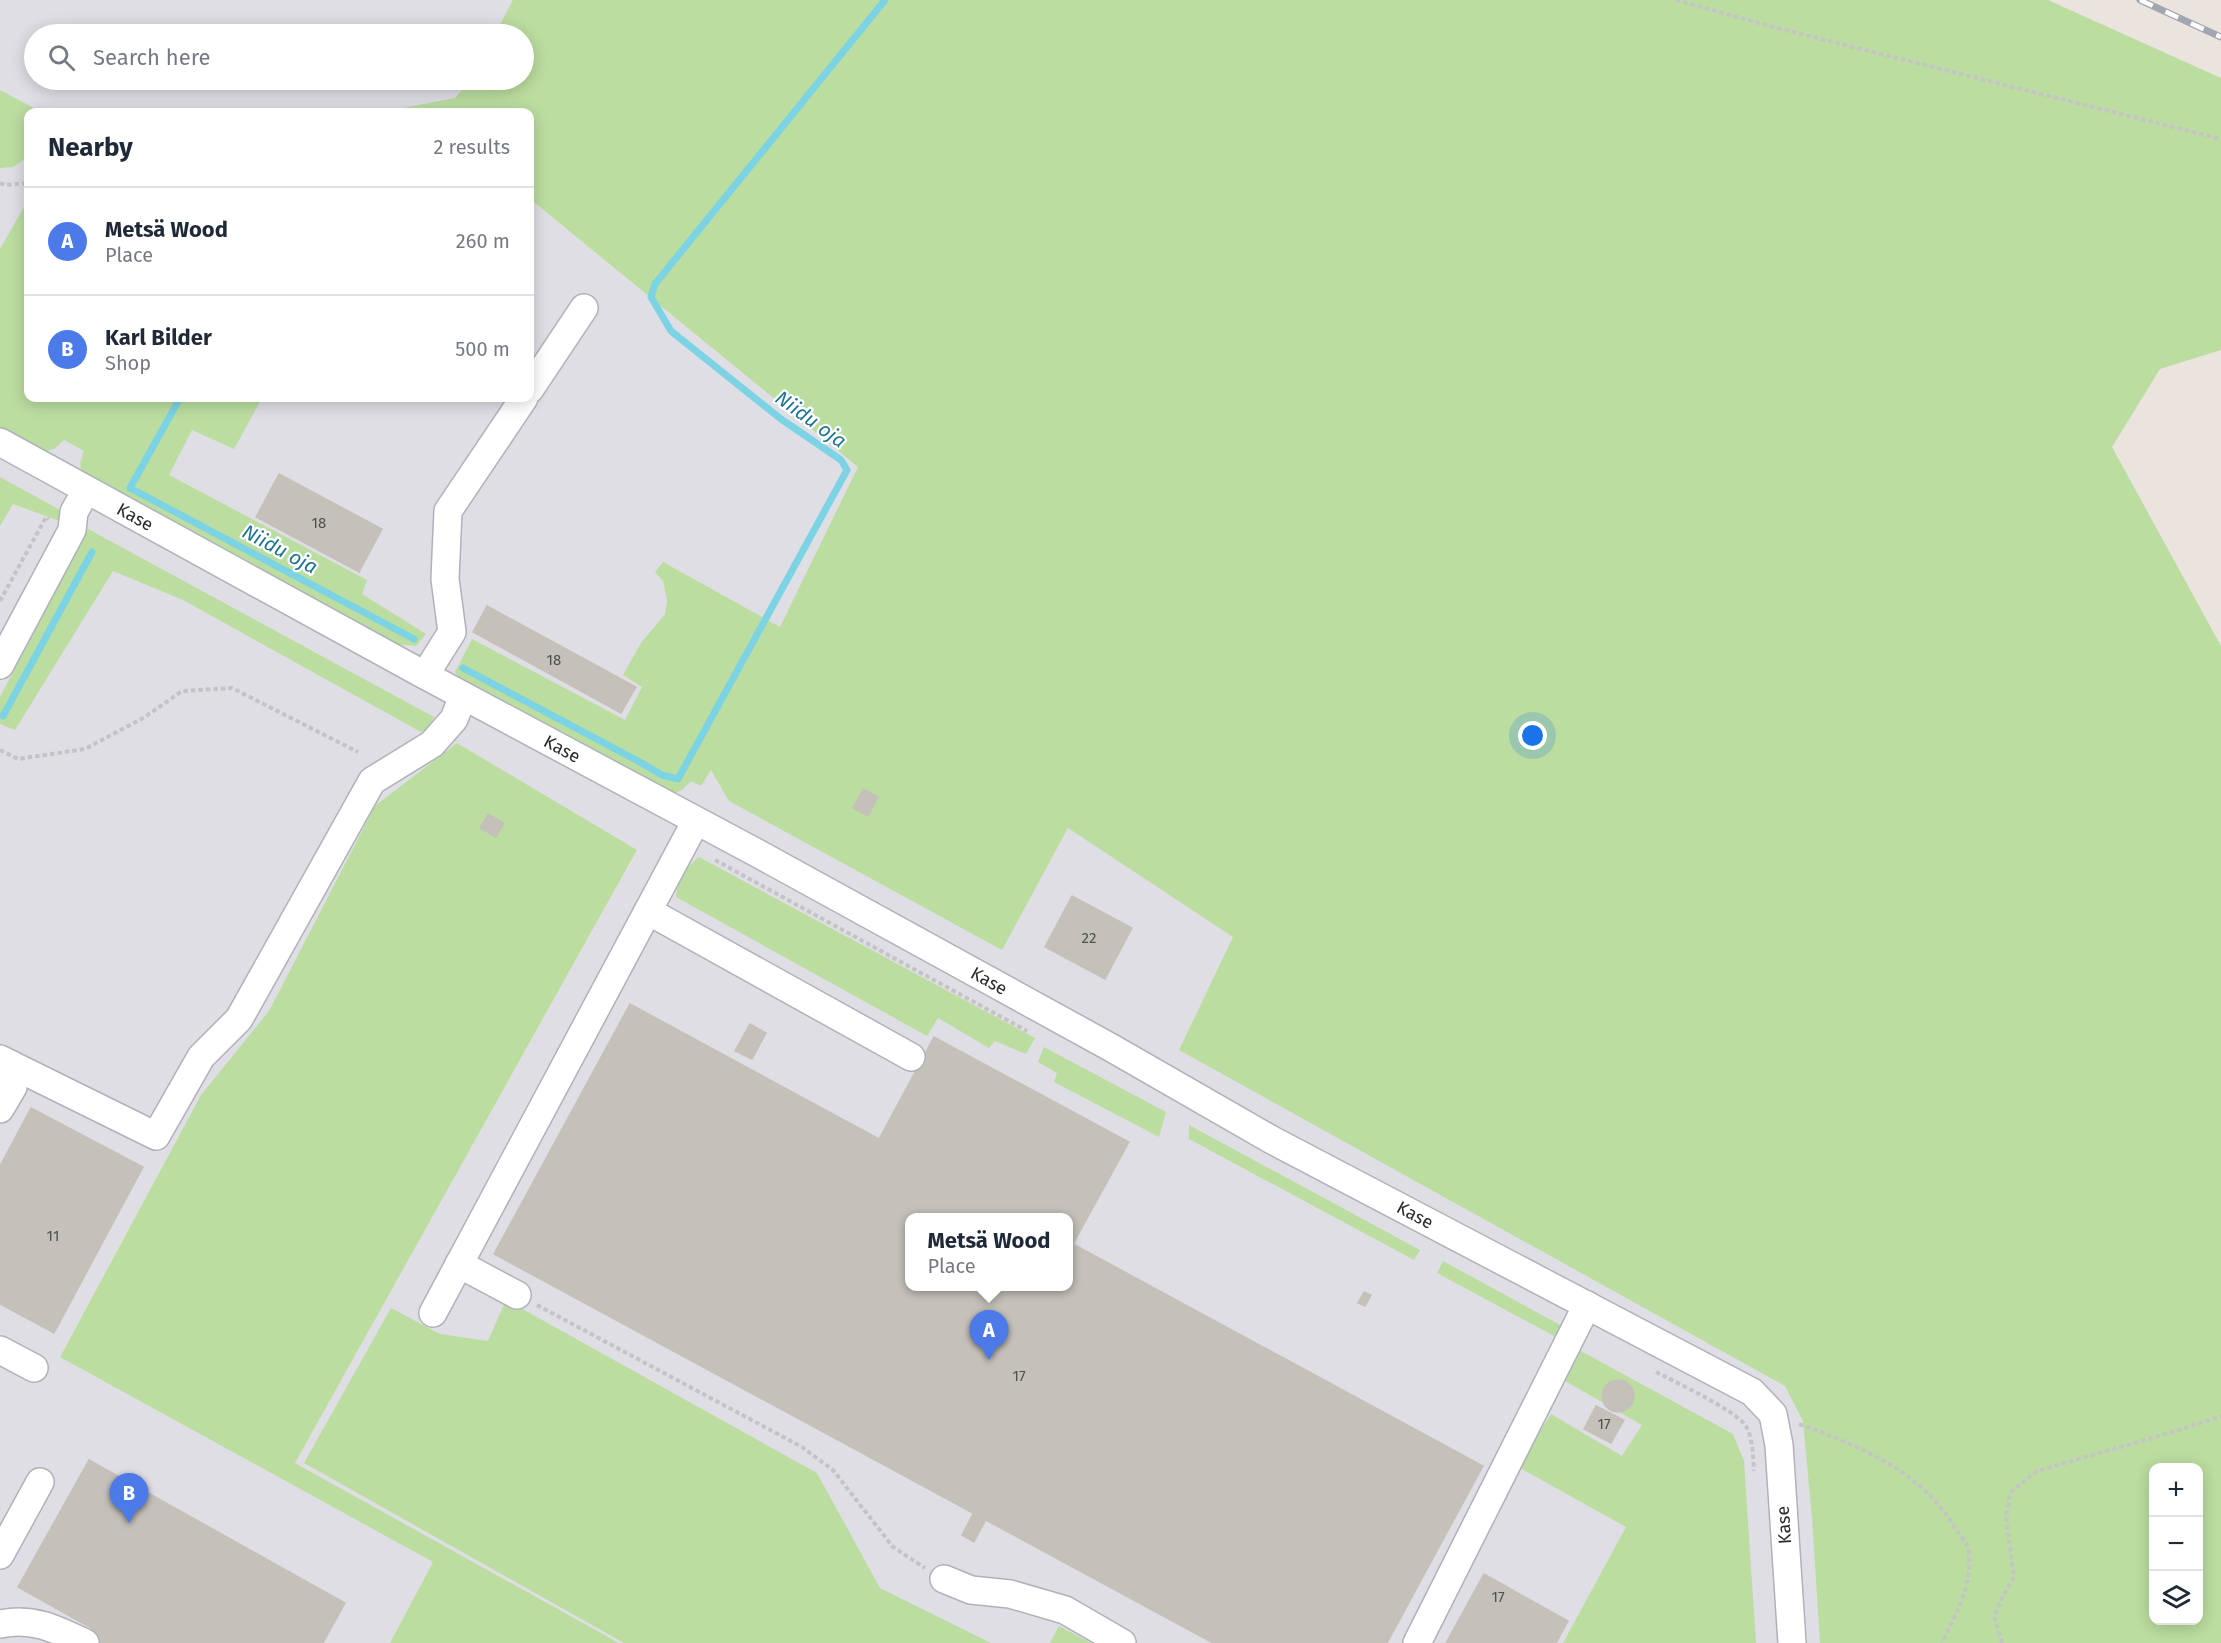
<!DOCTYPE html>
<html lang="en">
<head>
<meta charset="utf-8">
<style>
	body { margin:0; font-family:"Fira Sans",sans-serif; background:#f2f2f3; color:#1f2937 }
	.controls { position:absolute; right:18px; bottom:18px; display:grid; overflow:hidden; border-radius:12px; box-shadow:0 3px 15px #0003 }
	.controls button { width:54px; height:54px; display:grid; place-items:center; padding:0; border:0; border-bottom:2px solid #e0e1e3; background:#fff; color:#1f2937; font:30px sans-serif }
	.you { position:absolute; left:1533px; top:736px; width:21px; height:21px; margin:-15px; border:4px solid #fff; border-radius:50%; background:#1a73e8; box-shadow:0 0 0 9px #1a73e833 }
	.badge { display:grid; place-items:center; width:39px; height:39px; border-radius:50%; background:#4d7ae9; color:#fff; font-size:20px; font-weight:700 }
	.pin { position:absolute; translate:-50% -50px; filter:drop-shadow(0 2px 3px #0008) }
	.pin::after { content:''; position:absolute; top:32px; width:21px; height:18px; background:inherit; clip-path:polygon(0 0,100% 0,50% 100%) }
	.popup { position:absolute; left:905px; top:1213px; width:168px; height:78px; box-sizing:border-box; display:grid; place-content:center; border-radius:12px; background:#fff; filter:drop-shadow(0 2px 4px #0005); font-size:20px; white-space:nowrap; color:#747a83 }
	.popup b { font-size:22px; color:#1f2937 }
	.popup::after { content:''; position:absolute; left:50%; top:100%; margin-left:-12px; border:12px solid transparent; border-top-color:#fff }
	.list { margin:0; padding:0; list-style:none }
	h2 { display:flex; justify-content:space-between; align-items:center; height:78px; margin:0; padding:0 24px; font-size:26px }
	h2 small { font-size:20px; font-weight:400; color:#747a83 }
	.list li { display:grid; grid-template-columns:39px 1fr auto; gap:18px; align-items:center; box-sizing:border-box; height:108px; padding:0 24px; border-top:2px solid #e0e1e3 }
	.list b { display:block; font-size:22px; white-space:nowrap }
	.list p { margin:0; font-size:20px; white-space:nowrap; color:#747a83 }
	.list em { font-size:20px; font-style:normal; color:#747a83 }
	.icon { flex:none; width:33px; height:33px; fill:none; stroke:currentColor; stroke-width:2; stroke-linecap:round; stroke-linejoin:round }
	.map { position:relative; flex:none; width:2221px; height:1643px; overflow:hidden }
	.search { position:absolute; background:#fff; box-shadow:0 3px 15px #0003; left:24px; top:24px; width:510px; height:66px; display:flex; align-items:center; gap:15px; box-sizing:border-box; padding:0 21px; border-radius:33px; color:#747a83; font-size:22px }
	.panel { position:absolute; background:#fff; box-shadow:0 3px 15px #0003; left:24px; top:108px; width:510px; height:294px; border-radius:12px }
	.map>svg:first-child { display:block }
</style>
</head>
<body>
<div class="map">
<svg width="2221" height="1643" viewBox="0 0 2221 1643">
	<rect width="100%" height="100%" fill="#ebe4de"/>
	<path fill="#dfdee5" fill-rule="evenodd" d="M0 0H541L522 34H34V80H498L481 112H28V398H530V199L1894 1312 2079 1643H619L295 1463 637 851 457 743 269 1012 201 1095 60 1356 433 1562 390 1643H0ZM910 1218H1068V1286H910Z"/>
	<g fill="#bbdda0" fill-rule="evenodd">
		<path d="M513 0H2048L2221 78V350L2160 369 2112 447 2221 646V1643H1820L1812 1518 1803 1421 1785 1386 1179 1050 1233 937 1068 828 1002 950 729 801 711 770 701 786 691 781 682 790 673 794 460 679 455 672 472 639 625 720 642 687 623 675 641 643 665 614 667 601 663 581 655 572 663 562 780 627 858 467 530 199V112H391L408 107 455 98 470 80H524V34H495ZM2154 1468H2198V1620H2154Z"/>
		<polygon points="0,90 41,112 28,112 28,157 13,167 0,168"/>
		<polygon points="28,200 28,398 262,398 234,449 192,430 169,475 367,580 362,594 426,634 416,646 397,644 82,474 80,463 84,451 64,440 54,449 46,451 0,427 0,249"/>
		<polygon points="0,477 62,511 59,521 13,504 0,526"/>
		<polygon points="79,524 434,717 429,728 421,732 183,600 113,571 15,730 0,724 0,697 83,538"/>
		<polygon points="457,743 637,850 295,1463 619,1643 390,1643 433,1562 60,1357 201,1095 269,1011 375,806"/>
		<path d="M699 857 1035 1038 1026 1054 995 1041 989 1048 938 1018 927 1036 676 897C677 882 686 866 699 857Z"/>
		<polygon points="1044,1047 1166,1112 1159,1137 1054,1082 1057,1073 1038,1062"/>
		<polygon points="1189,1125 1420,1250 1414,1260 1189,1139"/>
		<polygon points="1443,1261 1562,1326 1562,1333 1554,1336 1437,1273"/>
		<polygon points="506,1300 817,1473 880,1588 991,1643 624,1643 304,1463 391,1308 440,1334 488,1341"/>
		<polygon points="1581,1351 1733,1434 1744,1461 1756,1643 1563,1643 1626,1527 1518,1467 1551,1414 1622,1456 1642,1425 1565,1381"/>
		<polygon points="1059,1626 1091,1643 1050,1643"/>
	</g>
	<g fill="none" stroke-linecap="round" stroke-linejoin="round">
		<g stroke="#7bd3e4" stroke-width="7">
			<polyline points="180,398 130,488 414,639"/>
			<polyline points="463,668 638,761 662,775 678,779 847,470 841,460 781,419 671,331 651,297 655,284 885,0"/>
			<polyline points="3,716 92,552"/>
		</g>
	</g>
	<g fill="#c4c0ba" stroke="#c7c0b8" stroke-width="1.5" fill-rule="evenodd">
		<polygon points="279,474 382,529 359,572 256,517"/>
		<polygon points="487,606 636,687 621,713 473,632"/>
		<polygon points="863,789 878,797 868,816 853,808"/>
		<polygon points="488,814 504,823 496,837 480,828"/>
		<polygon points="1072,896 1132,928 1105,979 1045,947"/>
		<path d="M630 1004 879 1139 934 1037 1129 1142 1073 1244 1483 1466 1387 1643H1213L494 1254ZM910 1218H1068V1286H910Z"/>
		<polygon points="750,1024 766,1033 752,1059 735,1051"/>
		<polygon points="31,1108 143,1167 54,1333 0,1304 0,1166"/>
		<polygon points="1364,1292 1371,1295 1365,1306 1358,1303"/>
		<circle cx="1618" cy="1396" r="16"/>
		<polygon points="1596,1406 1624,1420 1611,1443 1584,1429"/>
		<polygon points="89,1460 345,1603 323,1643 85,1643 93,1629 18,1587"/>
		<polygon points="973,1514 985,1521 974,1542 962,1535"/>
		<polygon points="1484,1574 1568,1621 1556,1643 1446,1643"/>
	</g>
	<g fill="none" stroke-linecap="round" stroke-linejoin="round">
		<g stroke="#afb2ba" stroke-width="30">
			<g id="minor">
				<polyline points="530,389 584,308"/>
				<polyline points="0,442 419,672 757,853 1110,1047 1272,1140 1752,1392 1773,1414 1779,1445 1792,1643"/>
				<polyline points="0,665 72,530 74,512 86,491"/>
				<polyline points="425,675 452,632 445,579 448,511 524,398"/>
				<polyline points="648,911 911,1057"/>
				<polyline points="0,1059 12,1065 13,1087 0,1109"/>
				<polyline points="12,1065 156,1136 201,1057 239,1019 372,781 432,744 454,719 463,696"/>
				<polyline points="459,1264 517,1295"/>
				<polyline points="433,1313 696,821"/>
				<polyline points="0,1350 34,1368"/>
				<polyline points="0,1555 40,1482"/>
				<polyline points="944,1579 971,1590 1010,1594 1065,1610 1122,1643"/>
				<path d="M0 1624C33 1617 56 1629 85 1643"/>
				<polyline points="1417,1643 1587,1305"/>
			</g>
		</g>
		<g stroke="#c4c4c4" stroke-width="4" stroke-dasharray="4.5 3" stroke-linecap="butt">
			<polyline points="1676,0 1777,28 2221,139"/>
			<polyline points="0,183 5,185 28,183"/>
			<polyline points="0,601 46,517 49,519"/>
			<polyline points="0,750 18,759 85,749 145,717 182,691 232,688 358,752"/>
			<polyline points="715,860 1027,1031"/>
			<polyline points="537,1305 802,1447 833,1470 893,1547 925,1568"/>
			<path d="M1656 1372C1675 1382 1735 1410 1745 1425 1753 1436 1753 1457 1754 1471"/>
			<path d="M1799 1424C1861 1447 1919 1469 1955 1528 1960 1535 1968 1544 1969 1552 1972 1587 1956 1613 1942 1643"/>
			<polyline points="2002,1643 1994,1616 2002,1598 2014,1577 2006,1518 2010,1493 2037,1471 2176,1431 2221,1416"/>
		</g>
		<use href="#minor" stroke="#fff" stroke-width="27"/>
		<g stroke="#a2a6b3" stroke-width="7">
			<polyline id="rail" points="2140,0 2221,37"/>
		</g>
		<use href="#rail" stroke="#fff" stroke-width="4.5" stroke-dasharray="14" stroke-linecap="butt"/>
	</g>
	<g text-anchor="middle" stroke-width="4.5" stroke-linejoin="round" paint-order="stroke">
		<g font-size="15" fill="#51504f">
			<text x="319" y="528">18</text>
			<text x="554" y="665">18</text>
			<text x="1089" y="943">22</text>
			<text x="53" y="1241">11</text>
			<text x="1019" y="1381">17</text>
			<text x="1604" y="1429">17</text>
			<text x="1498" y="1602">17</text>
		</g>
		<g font-size="18" fill="#2b2b2b" stroke="#fff">
			<text transform="translate(135 517) rotate(29)" y="6">Kase</text>
			<text transform="translate(562 749) rotate(28)" y="6">Kase</text>
			<text transform="translate(989 981) rotate(29)" y="6">Kase</text>
			<text transform="translate(1415 1215) rotate(28)" y="6">Kase</text>
			<text transform="translate(1784 1525) rotate(-94)" y="6">Kase</text>
		</g>
		<g font-size="20" font-style="italic" fill="#1a7390" stroke="#fff">
			<text transform="translate(811 419) rotate(36)" y="7">Niidu oja</text>
			<text transform="translate(280 549) rotate(28)" y="7">Niidu oja</text>
		</g>
	</g>
</svg>
<div class="controls">
<button>+</button>
<button>−</button>
<button><svg class="icon" aria-label="layers" viewBox="0 0 24 24"><path d="M12 4l9 5-9 5-9-5zM3 14l9 5 9-5"/></svg></button>
</div>
<div class="you"></div>
<div class="pin badge" style="left:989px;top:1360px">A</div>
<div class="popup"><b>Metsä Wood</b>Place</div>
<div class="pin badge" style="left:129px;top:1523px">B</div>
<div class="search"><svg class="icon" aria-label="search" viewBox="0 0 24 24"><circle cx="10" cy="10" r="6"/><path d="M15 15l6 6"/></svg>Search here</div>
<section class="panel">
<h2>Nearby<small>2 results</small></h2>
<ul class="list">
<li><span class="badge">A</span><div><b>Metsä Wood</b><p>Place</p></div><em>260 m</em></li>
<li><span class="badge">B</span><div><b>Karl Bilder</b><p>Shop</p></div><em>500 m</em></li>
</ul>
</section>
</div>
</body>
</html>
